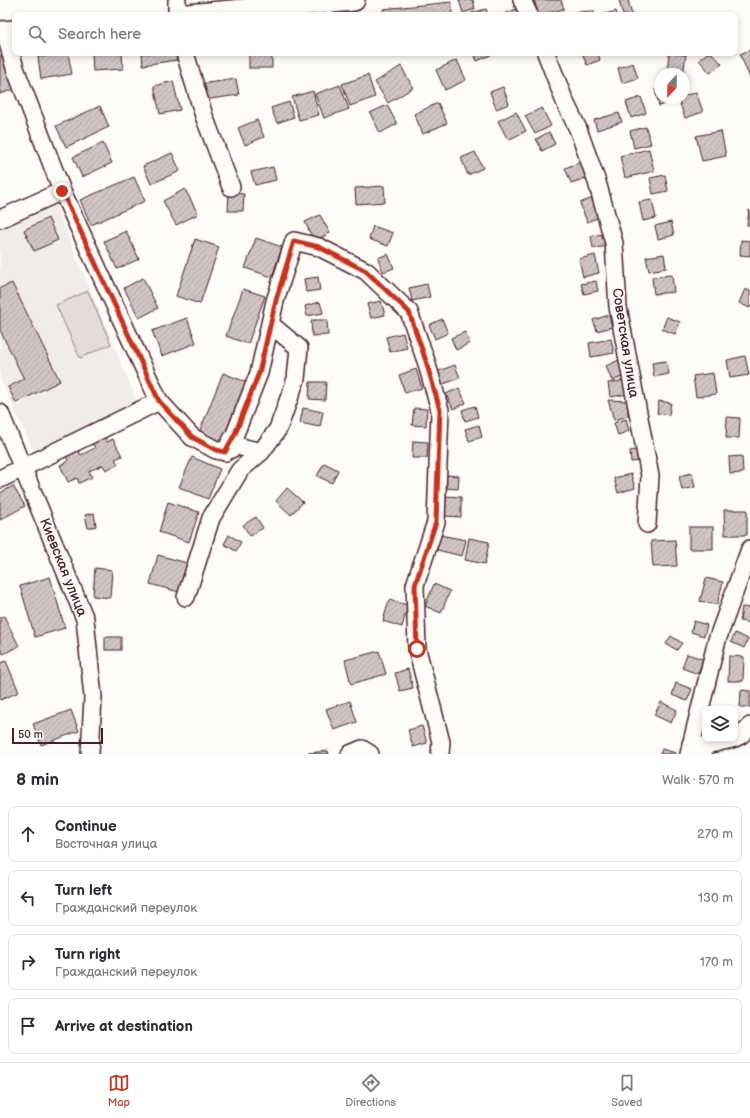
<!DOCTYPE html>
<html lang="en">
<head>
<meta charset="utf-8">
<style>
	body { margin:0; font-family:"Balsamiq Sans",sans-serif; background:#f7f7f7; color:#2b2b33 }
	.controls { position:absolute; right:12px; bottom:12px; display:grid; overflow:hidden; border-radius:8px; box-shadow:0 2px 6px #0003 }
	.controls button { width:36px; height:36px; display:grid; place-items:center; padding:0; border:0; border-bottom:1px solid #e1e1e2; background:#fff; color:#2b2b33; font:20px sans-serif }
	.compass { position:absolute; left:654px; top:68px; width:36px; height:36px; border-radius:50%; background:#fff; box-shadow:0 2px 6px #0003; rotate:202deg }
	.scale { position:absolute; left:12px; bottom:10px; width:91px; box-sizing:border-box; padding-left:4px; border:2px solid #4a1f2b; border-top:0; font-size:11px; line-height:14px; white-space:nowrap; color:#4a1f2b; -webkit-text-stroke:3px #fdfcf7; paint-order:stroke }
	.stop { position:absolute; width:12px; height:12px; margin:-9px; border:3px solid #c8321e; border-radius:50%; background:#fff }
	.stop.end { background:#c8321e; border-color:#fff; box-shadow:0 1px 4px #0008 }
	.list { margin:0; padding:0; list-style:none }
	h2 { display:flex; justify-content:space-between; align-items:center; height:52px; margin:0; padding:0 16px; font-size:17px }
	h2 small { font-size:13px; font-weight:400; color:#7c7c81 }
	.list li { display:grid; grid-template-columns:26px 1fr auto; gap:12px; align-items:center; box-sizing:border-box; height:56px; margin:0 8px 8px; padding:0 8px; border:1px solid #e1e1e2; border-radius:8px }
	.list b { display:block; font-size:15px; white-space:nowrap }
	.list p { margin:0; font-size:13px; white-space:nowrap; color:#7c7c81 }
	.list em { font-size:13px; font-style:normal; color:#7c7c81 }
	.icon { flex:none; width:22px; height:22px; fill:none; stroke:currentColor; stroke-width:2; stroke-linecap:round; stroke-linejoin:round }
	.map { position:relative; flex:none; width:750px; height:754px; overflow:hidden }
	.search { position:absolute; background:#fff; box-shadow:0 2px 6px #0003; left:12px; right:12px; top:12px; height:44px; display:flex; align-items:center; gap:10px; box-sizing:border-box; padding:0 14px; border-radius:8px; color:#7c7c81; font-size:15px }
	.sheet { height:308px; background:#fff }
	nav { display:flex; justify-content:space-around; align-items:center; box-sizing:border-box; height:56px; border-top:1px solid #e1e1e2; background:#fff; font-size:11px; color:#7c7c81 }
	nav a { display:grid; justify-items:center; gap:2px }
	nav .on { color:#c8321e }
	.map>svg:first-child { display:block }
</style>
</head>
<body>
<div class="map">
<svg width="750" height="754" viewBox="0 0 750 754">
	<defs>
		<pattern id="building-hatch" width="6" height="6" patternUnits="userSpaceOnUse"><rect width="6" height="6" fill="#d0c5c4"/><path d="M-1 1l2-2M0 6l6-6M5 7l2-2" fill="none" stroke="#b4a9a9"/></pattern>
	</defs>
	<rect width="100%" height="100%" fill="#fdfcf7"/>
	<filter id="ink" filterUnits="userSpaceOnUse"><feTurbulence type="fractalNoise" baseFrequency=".025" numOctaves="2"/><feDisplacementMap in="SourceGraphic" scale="8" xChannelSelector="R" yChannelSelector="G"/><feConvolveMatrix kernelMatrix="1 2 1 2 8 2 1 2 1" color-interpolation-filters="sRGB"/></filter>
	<g filter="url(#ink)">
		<polygon fill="#f0ece8" points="54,203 139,406 35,454 0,378 0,229"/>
		<polygon fill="#e3dcda" stroke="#967e82" points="88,291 111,344 80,358 56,305"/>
		<g fill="url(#building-hatch)" stroke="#4a1f2b">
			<polygon points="459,0 473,0 475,9 463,13"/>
			<polygon points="534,0 561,0 564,9 539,15"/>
			<polygon points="619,0 628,0 632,15 623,15"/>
			<polygon points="451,2 452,15 384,15 383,9"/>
			<polygon points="519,8 522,15 505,15 504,14"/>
			<polygon points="486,9 488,15 471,15 471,13"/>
			<polygon points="594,11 594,15 564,15 563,13"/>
			<polygon points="616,11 617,15 601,15"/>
			<polygon points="355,13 356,15 330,15"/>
			<polygon points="750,50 750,78 740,54"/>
			<polygon points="68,53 72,74 41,79 38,57"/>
			<polygon points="92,53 122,53 123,69 93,71"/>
			<polygon points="142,53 176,53 177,60 143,65"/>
			<rect x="249" y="53" width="23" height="15"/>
			<polygon points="474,53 495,53 477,61"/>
			<polygon points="582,53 598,53 600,60 587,65"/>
			<polygon points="669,53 686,55 683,74 667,72"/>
			<polygon points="707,53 712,53 722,64 710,73 699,60"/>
			<polygon points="3,55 15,89 0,94 0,56"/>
			<polygon points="457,60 466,80 445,90 436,70"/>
			<polygon points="633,63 638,78 622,83 618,68"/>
			<polygon points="401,66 413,88 388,103 375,82"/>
			<polygon points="368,75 375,97 350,106 342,84"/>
			<polygon points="236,79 239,95 203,100 200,84"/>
			<polygon points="173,81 180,110 160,114 154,86"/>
			<polygon points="340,85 349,109 324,118 315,94"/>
			<polygon points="503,87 509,104 496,109 490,92"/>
			<polygon points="660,88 660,98 670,98 671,102 659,106 655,89"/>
			<polygon points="313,91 319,115 299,120 292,97"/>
			<polygon points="696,92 703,112 685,118 678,98 684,98 684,96"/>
			<polygon points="641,97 646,113 631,118 626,102"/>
			<polygon points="289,102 294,117 277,123 271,108"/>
			<polygon points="438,103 447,123 423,134 414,114"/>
			<polygon points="387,105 397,124 380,133 370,113"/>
			<polygon points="100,106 109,127 66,147 56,126"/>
			<polygon points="542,108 551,126 535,134 525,116"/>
			<polygon points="516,112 526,131 508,140 498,121"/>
			<polygon points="619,113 622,122 597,130 594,120"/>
			<polygon points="257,120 264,137 245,145 238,128"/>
			<polygon points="646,127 651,144 634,148 630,131"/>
			<polygon points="721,131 726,156 702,161 696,136"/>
			<polygon points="549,132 555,144 542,151 536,139"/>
			<polygon points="103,143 112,163 82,177 73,157"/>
			<polygon points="649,149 654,171 625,178 620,156"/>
			<polygon points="475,152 483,168 468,175 461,158"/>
			<polygon points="172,153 180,171 151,184 143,166"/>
			<polygon points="581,162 586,178 571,183 565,168"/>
			<polygon points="273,167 276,180 255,185 251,172"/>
			<polygon points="665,175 668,191 653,194 650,178"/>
			<polygon points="134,177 145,201 91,225 80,200"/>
			<polygon points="384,186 385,202 356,204 355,188"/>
			<polygon points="185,189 198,214 176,225 163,201"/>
			<polygon points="229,193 244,194 243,211 228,211"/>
			<polygon points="595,197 602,216 587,222 580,203"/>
			<polygon points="652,200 656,218 643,221 639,202"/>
			<polygon points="749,210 750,211 750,225 747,225"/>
			<polygon points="320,215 330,233 314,241 305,222"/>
			<polygon points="48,218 58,240 34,251 24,230"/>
			<polygon points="671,222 674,235 658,239 655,226"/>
			<polygon points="373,226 393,233 388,246 369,239"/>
			<polygon points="126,231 139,259 117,269 104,241"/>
			<polygon points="609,233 611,246 593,248 591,236"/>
			<polygon points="256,238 282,247 272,277 245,268"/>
			<polygon points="195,239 219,247 200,304 176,296"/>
			<polygon points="741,240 750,241 750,256 740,255"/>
			<polygon points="388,254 394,268 383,272 378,258"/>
			<polygon points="664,254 666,268 649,271 646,257"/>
			<polygon points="595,255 599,273 583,277 579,259"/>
			<polygon points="672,275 674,292 654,294 652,277"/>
			<polygon points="318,277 320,290 306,292 304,279"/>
			<polygon points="143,278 158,308 139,318 124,288"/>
			<polygon points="596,281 598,291 584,294 581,284"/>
			<polygon points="12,283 60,381 16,403 8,387 24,379 0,330 0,288"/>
			<polygon points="427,284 430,297 412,301 409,288"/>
			<polygon points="243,289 265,296 248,344 226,336"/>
			<polygon points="745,289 750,291 750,308 739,303"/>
			<polygon points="381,301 385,315 371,318 367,304"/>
			<polygon points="320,302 323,313 307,316 305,306"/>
			<polygon points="609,315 612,327 597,331 593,320"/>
			<polygon points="667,317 680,322 675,334 662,329"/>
			<polygon points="187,318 196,343 162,356 152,331"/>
			<polygon points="442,319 448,333 435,339 429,325"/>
			<polygon points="311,320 327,320 328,335 312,336"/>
			<polygon points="465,332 470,343 456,350 451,338"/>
			<polygon points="403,333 407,348 390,352 386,337"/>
			<polygon points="611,339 614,353 591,357 589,343"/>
			<polygon points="745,356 749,375 730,378 727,360"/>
			<polygon points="619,360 625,376 612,381 606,366"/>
			<polygon points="666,361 669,374 654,377 652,363"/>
			<polygon points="455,365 460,378 441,385 436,372"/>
			<polygon points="416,369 422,388 405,393 399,375"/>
			<polygon points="223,373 246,382 222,442 199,433"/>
			<polygon points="713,373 716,394 696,397 693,376"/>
			<polygon points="626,380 628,394 610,397 608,383"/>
			<polygon points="310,382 326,382 325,400 309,399"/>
			<polygon points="459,388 466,403 453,409 446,394"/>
			<polygon points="608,400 628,401 628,416 614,420"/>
			<polygon points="659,401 671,403 669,415 657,413"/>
			<polygon points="475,406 478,417 465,421 462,410"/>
			<polygon points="303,408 323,412 320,427 300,423"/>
			<polygon points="414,408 427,409 426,426 412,425"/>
			<polygon points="727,417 740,418 739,438 726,438"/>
			<polygon points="626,419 629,431 618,435 614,423"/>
			<polygon points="479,425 482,437 469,441 465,429"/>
			<polygon points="105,437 107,442 113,439 122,456 115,459 118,464 106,470 103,465 89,471 92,477 79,483 77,478 68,482 60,465 68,461 66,456 78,450 81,455 95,448 92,443"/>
			<polygon points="413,441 428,442 427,458 412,458"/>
			<polygon points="640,449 642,461 631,462 630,451"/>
			<polygon points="742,456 743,473 730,474 729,457"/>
			<polygon points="192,457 220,469 208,499 179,487"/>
			<polygon points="324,463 338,470 332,483 317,476"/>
			<polygon points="692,473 695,487 682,490 679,476"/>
			<polygon points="631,474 635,488 618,493 614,478"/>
			<polygon points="447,475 459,476 458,489 445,488"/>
			<polygon points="13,486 25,506 0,520 0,493"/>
			<polygon points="287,488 303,502 291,515 276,501"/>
			<polygon points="446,496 461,497 461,517 445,516"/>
			<polygon points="168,502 199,512 189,542 159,532"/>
			<polygon points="724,510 747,510 747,535 725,535"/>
			<polygon points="94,513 96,526 88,528 85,515"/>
			<polygon points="256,517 263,528 250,536 243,525"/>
			<rect x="689" y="527" width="24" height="22"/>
			<polygon points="229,535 241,542 236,551 224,544"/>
			<polygon points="440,535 466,540 462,556 437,550"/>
			<polygon points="469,538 489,542 485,564 465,560"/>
			<polygon points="675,540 677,566 653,567 651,541"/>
			<polygon points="158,555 187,563 179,592 150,584"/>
			<polygon points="95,568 112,570 110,598 93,596"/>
			<polygon points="50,577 65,628 35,637 20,586"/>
			<polygon points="706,578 723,582 717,605 700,601"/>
			<polygon points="434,584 450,591 441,613 425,606"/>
			<polygon points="389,600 408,605 402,627 383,621"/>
			<polygon points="742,607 750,608 750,623 740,621"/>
			<polygon points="4,616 19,646 3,654 0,648 0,618"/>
			<polygon points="694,621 707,625 704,636 691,632"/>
			<polygon points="735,633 748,639 744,648 731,642"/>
			<polygon points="671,636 682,643 677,650 666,644"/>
			<rect x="105" y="637" width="16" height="13"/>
			<polygon points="379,651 386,674 351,684 345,660"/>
			<polygon points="687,654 703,659 698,674 682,668"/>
			<polygon points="729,656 744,657 743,681 728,681"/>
			<polygon points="6,661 19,692 0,700 0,663"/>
			<polygon points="408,669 413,688 400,691 395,673"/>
			<polygon points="676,683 692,689 687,701 672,695"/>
			<polygon points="741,690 750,691 750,707 740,707"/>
			<polygon points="350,701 357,722 334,730 326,709"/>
			<polygon points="661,702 677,710 671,723 654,715"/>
			<polygon points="71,710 79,731 41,745 33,724"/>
			<polygon points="422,726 427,743 413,747 408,730"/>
			<polygon points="662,749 676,753 676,754 660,754"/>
			<polygon points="328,751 329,754 308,754 308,753"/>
		</g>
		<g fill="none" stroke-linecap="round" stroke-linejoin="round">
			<g stroke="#4a1f2b" stroke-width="20">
				<g id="minor">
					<polyline points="177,0 177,15"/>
					<polyline points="522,0 529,15"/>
					<polyline points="5,32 15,68 62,191 159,401 192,437 216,450 225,452 235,434 259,373 275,301 294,241 319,247 366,271 409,312 426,361 440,410 436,522 415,585 417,649 441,742 440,754"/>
					<polyline points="185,53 204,116 231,187"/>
					<polyline points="546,53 565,102 578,129 597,182 614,243 618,307 650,476 647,524"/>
					<polyline points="0,219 62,191"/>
					<polyline points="0,413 85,619 93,697 90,754"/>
					<polyline points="261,452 278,429 296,379 299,348 270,324"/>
					<polyline points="0,479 159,401"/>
					<polyline points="186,597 211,518 240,470 261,452 237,446 225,452"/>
					<polyline points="735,738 741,735 750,726"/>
					<polyline points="691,744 704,750 706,745 732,739"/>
					<polyline points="350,754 362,749 370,754"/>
					<polyline points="689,754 717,640 750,549"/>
				</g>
			</g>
			<g stroke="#4a1f2b" stroke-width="24">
				<g id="major">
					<polyline points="187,15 354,0"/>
					<polyline points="0,32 15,31"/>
				</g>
			</g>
			<use href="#minor" stroke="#fdfcf7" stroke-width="17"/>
			<use href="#major" stroke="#fdfcf7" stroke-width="21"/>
		</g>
	</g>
	<g fill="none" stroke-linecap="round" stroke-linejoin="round" filter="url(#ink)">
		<polyline stroke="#c8321e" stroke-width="5" points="62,191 159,401 192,437 216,450 225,452 235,434 259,373 276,300 294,241 319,247 366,271 409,312 426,361 440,410 436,522 415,585 417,649"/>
	</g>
	<g text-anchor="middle" stroke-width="3.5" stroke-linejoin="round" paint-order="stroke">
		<g font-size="14" fill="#4a1f2b" stroke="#fdfcf7">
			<text transform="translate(626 343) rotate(81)" y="5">Советская улица</text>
			<text transform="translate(64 567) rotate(68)" y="5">Киевская улица</text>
		</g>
	</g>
</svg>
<div class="controls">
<button><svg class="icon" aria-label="layers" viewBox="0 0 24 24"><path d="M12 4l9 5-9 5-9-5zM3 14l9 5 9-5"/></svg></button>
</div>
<svg class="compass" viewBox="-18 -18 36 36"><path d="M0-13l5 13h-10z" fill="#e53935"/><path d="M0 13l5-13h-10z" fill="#7c7c81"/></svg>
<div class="scale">50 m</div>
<div class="stop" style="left:417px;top:649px"></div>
<div class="stop end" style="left:62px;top:191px"></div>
<div class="search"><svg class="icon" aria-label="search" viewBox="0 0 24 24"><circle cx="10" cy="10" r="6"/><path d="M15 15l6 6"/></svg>Search here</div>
</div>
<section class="sheet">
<h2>8 min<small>Walk · 570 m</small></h2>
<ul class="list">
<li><svg class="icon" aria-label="ahead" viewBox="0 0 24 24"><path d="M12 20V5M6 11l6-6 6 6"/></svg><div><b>Continue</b><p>Восточная улица</p></div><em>270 m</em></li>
<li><svg class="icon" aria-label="left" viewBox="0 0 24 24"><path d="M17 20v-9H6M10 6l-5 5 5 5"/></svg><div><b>Turn left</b><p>Гражданский переулок</p></div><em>130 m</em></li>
<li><svg class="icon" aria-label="right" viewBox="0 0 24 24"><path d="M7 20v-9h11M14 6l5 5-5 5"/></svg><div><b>Turn right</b><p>Гражданский переулок</p></div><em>170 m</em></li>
<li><svg class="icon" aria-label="arrive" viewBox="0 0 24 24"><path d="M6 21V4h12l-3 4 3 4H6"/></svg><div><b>Arrive at destination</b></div></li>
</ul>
</section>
<nav>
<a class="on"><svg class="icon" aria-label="map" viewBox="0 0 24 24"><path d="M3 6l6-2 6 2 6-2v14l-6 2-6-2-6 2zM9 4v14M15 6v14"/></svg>Map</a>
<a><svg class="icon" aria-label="directions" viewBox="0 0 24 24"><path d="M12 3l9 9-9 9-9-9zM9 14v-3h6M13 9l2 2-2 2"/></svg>Directions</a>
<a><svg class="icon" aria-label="saved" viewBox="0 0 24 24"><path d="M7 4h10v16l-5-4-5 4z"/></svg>Saved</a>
</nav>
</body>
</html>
